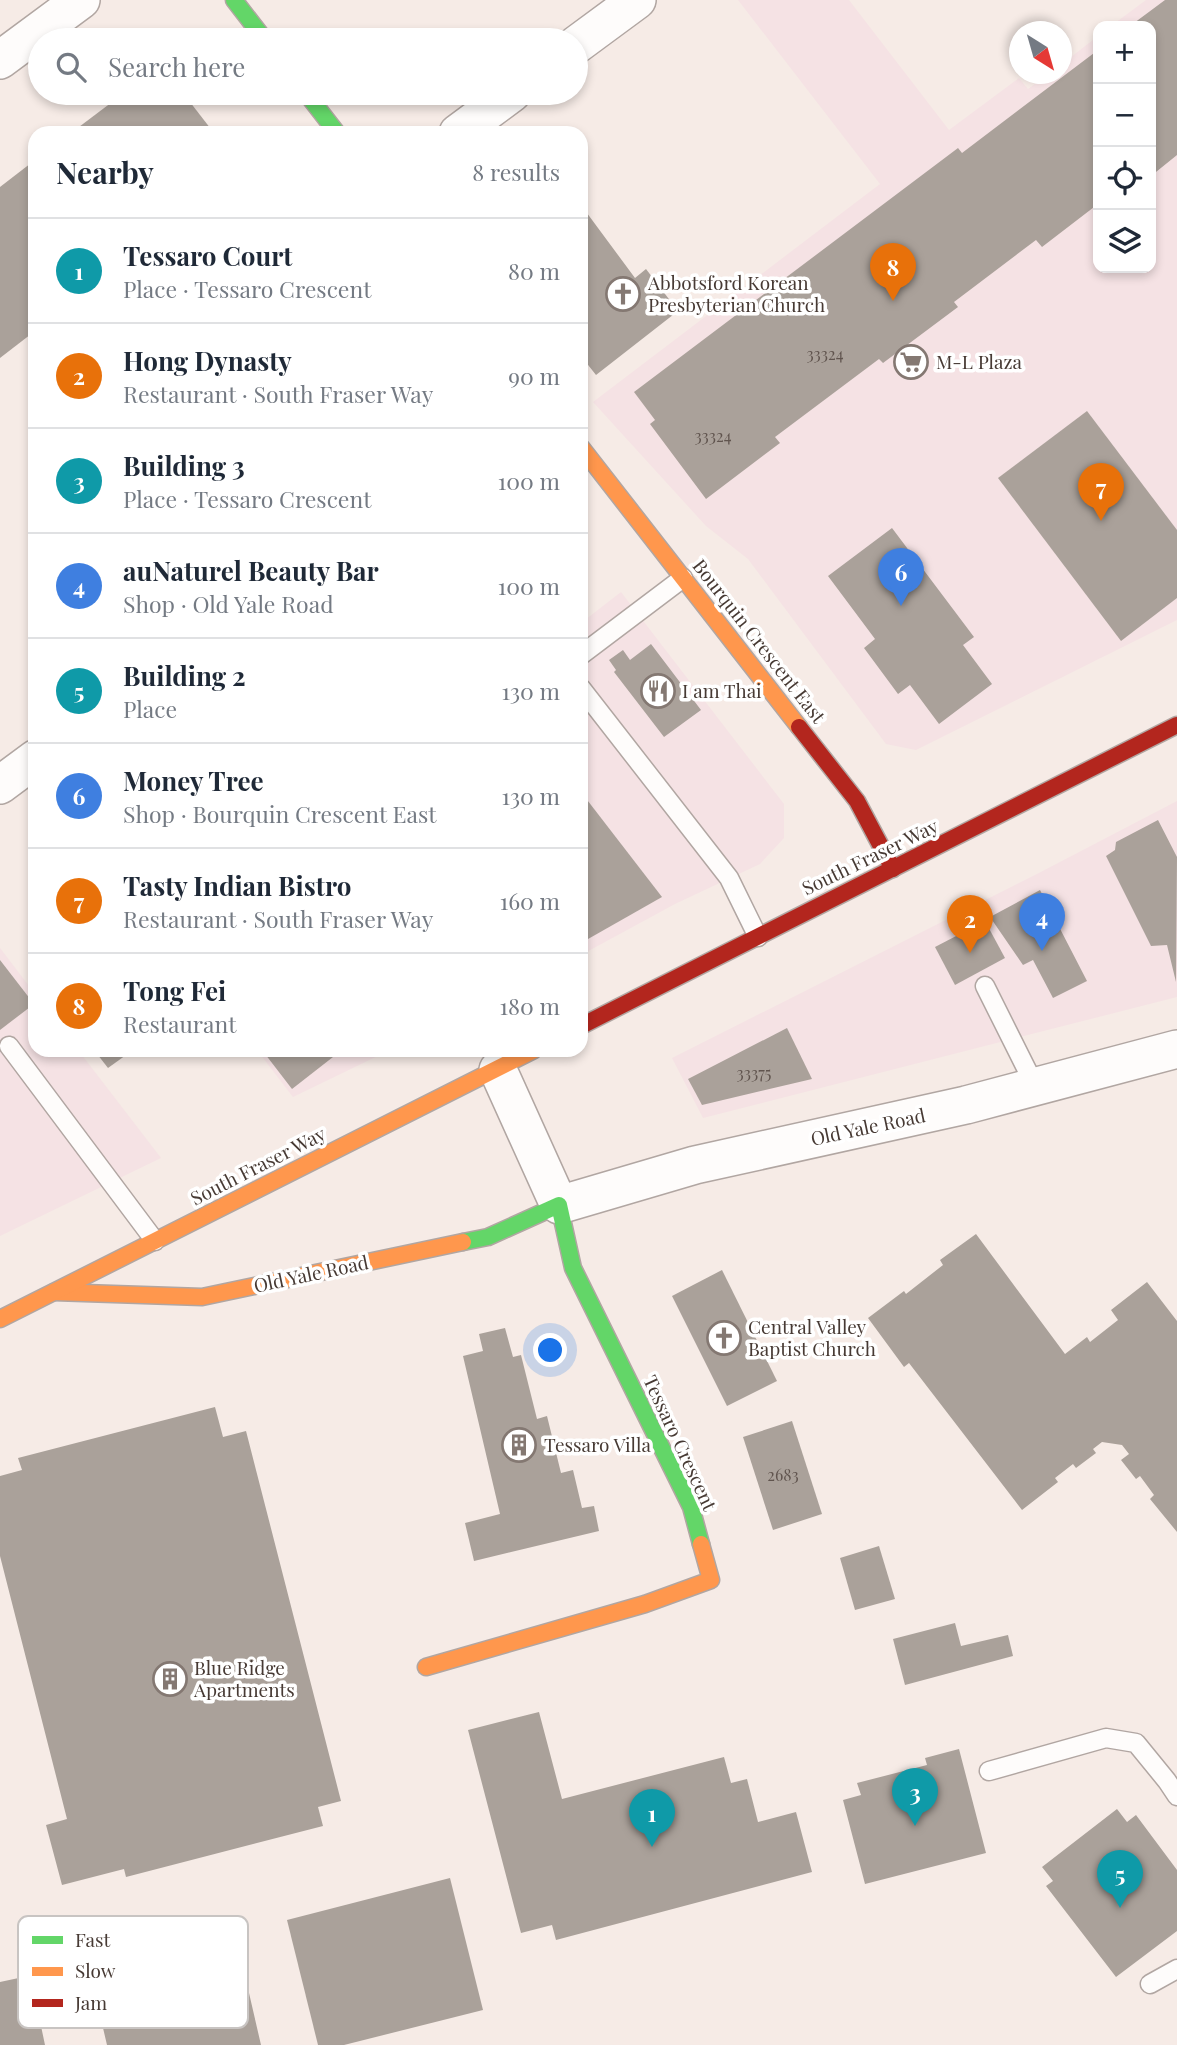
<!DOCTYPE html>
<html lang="en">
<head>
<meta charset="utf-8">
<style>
	body { margin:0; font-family:"Playfair Display",serif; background:#f6f6f7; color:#1f2937 }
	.controls { position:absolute; right:21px; top:21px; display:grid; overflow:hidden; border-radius:14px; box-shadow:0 4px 10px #0003 }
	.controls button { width:63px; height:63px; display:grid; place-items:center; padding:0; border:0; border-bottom:2px solid #e0e1e3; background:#fff; color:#1f2937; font:35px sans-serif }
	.compass { position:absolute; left:1009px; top:21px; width:63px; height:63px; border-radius:50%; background:#fff; box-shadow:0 4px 10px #0003; rotate:143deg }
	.you { position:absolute; left:551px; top:1351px; width:24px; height:24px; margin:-18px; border:5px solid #fff; border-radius:50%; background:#1a73e8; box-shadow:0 0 0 10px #1a73e833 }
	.badge { display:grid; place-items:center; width:46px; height:46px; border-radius:50%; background:#d93025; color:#fff; font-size:23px; font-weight:700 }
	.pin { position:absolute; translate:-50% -58px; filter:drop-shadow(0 2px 4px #0008) }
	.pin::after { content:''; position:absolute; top:37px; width:24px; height:21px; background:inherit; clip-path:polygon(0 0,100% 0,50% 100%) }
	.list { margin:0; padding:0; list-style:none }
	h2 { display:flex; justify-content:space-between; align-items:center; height:91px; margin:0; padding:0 28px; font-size:30px }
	h2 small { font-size:23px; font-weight:400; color:#747a83 }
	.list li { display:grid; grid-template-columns:46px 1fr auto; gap:21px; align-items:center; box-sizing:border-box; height:105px; padding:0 28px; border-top:2px solid #e0e1e3 }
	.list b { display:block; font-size:26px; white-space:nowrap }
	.list p { margin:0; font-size:23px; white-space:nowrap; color:#747a83 }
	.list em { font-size:23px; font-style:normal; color:#747a83 }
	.icon { flex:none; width:38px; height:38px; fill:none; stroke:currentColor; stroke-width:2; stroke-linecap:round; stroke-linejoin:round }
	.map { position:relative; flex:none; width:1177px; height:2045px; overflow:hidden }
	.search { position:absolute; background:#fff; box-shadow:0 4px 10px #0003; left:28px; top:28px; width:560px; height:77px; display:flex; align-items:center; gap:18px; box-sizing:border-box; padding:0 24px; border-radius:38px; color:#747a83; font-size:26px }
	.panel { position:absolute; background:#fff; box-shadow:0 4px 10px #0003; left:28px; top:126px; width:560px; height:931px; border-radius:21px }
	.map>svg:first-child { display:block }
</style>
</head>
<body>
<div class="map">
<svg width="1177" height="2045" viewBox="0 0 1177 2045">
	<rect width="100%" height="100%" fill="#f6ebe6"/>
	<g fill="#f5e2e4">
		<polygon points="738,0 849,0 949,130 1019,78 1028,89 1048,74 1062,74 1062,64 1098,36 1098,268 1151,268 1151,26 1111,26 1146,0 1177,0 1177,620 916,750 886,744 748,559 706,526 593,402 880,184"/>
		<polygon points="621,592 784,804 784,838 760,864 675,904 581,955 581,623"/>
		<polygon points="1177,801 1177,997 703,1118 672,1058 1035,875"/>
		<polygon points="0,948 35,994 35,1050 78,1050 161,1158 0,1236"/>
		<polygon points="257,1050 390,1050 293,1097"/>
	</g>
	<g fill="#aaa19a">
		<polygon points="1165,0 1177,0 1177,155 1151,176 1151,26 1130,26"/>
		<polygon points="1098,50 1098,204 1042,247 1036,240 954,302 958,307 883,363 879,359 775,437 780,443 706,499 650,424 655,420 634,392 958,148 962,153"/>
		<polygon points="124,93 183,93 214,133 71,133"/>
		<polygon points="35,160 35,331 0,358 0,187"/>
		<polygon points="581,205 635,278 646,269 678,311 596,375 581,356"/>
		<polygon points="1087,411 1177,530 1177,598 1121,641 998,478"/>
		<polygon points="892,528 974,637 963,645 992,684 939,724 910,685 898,694 864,648 875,639 828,576"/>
		<polygon points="651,644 701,710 664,737 614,672 616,670 609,660 623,650 630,660"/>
		<polygon points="581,792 662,897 581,943"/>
		<polygon points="1158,820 1177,857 1176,982 1167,945 1151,946 1106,856 1115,850 1116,842"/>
		<polygon points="1040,890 1087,981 1053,998 1033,960 1023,965 990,917"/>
		<polygon points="985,921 1005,958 955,985 935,947"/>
		<polygon points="0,960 34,1004 0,1030"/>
		<polygon points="787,1028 812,1079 702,1105 688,1079"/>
		<polygon points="94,1050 133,1050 108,1068"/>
		<polygon points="262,1050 342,1050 292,1089"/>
		<polygon points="976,1234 1065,1354 1087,1337 1090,1342 1118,1320 1111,1310 1147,1282 1177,1321 1177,1532 1150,1499 1154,1495 1140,1476 1136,1479 1121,1460 1129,1454 1122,1445 1102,1442 1093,1449 1096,1453 1076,1468 1073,1464 1055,1478 1058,1482 1022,1510 909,1363 904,1367 868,1318 904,1291 906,1294 943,1265 940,1260"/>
		<polygon points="722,1270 777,1381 727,1406 672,1296"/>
		<polygon points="505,1328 513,1357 521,1355 537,1419 547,1416 561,1473 573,1470 582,1508 594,1506 599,1531 474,1561 465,1523 500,1514 463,1356 483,1351 479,1334"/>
		<polygon points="215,1407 223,1437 246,1431 341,1801 318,1807 323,1826 126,1877 124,1869 62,1885 46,1825 67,1819 0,1556 0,1476 22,1470 18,1458"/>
		<polygon points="792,1421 822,1514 773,1530 743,1437"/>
		<polygon points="879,1546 895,1599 855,1610 840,1558"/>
		<polygon points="955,1623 961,1646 1008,1635 1013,1656 905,1685 893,1639"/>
		<polygon points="539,1712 562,1799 724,1757 731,1783 747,1779 758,1822 796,1812 812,1872 556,1940 552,1925 521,1933 468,1730"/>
		<polygon points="959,1749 986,1853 865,1884 843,1800 861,1795 857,1783 927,1765 925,1758"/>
		<polygon points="1117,1809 1127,1822 1136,1815 1177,1870 1177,1931 1116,1977 1046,1886 1053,1881 1042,1867"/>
		<polygon points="450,1878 483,2010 344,2045 318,2045 287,1920"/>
		<polygon points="219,1927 223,1944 237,1941 261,2045 107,2045 92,1981 110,1977 104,1954"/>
		<polygon points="28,1976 36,2010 28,2011 32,2028 41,2026 45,2045 0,2045 0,1982"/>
	</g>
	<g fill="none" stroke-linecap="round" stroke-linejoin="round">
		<g stroke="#b1a6a2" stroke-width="21">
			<g id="lane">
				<polyline points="581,655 683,578"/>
				<polyline points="581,688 729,878 758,937"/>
				<polyline points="985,986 1035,1086"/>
				<polyline points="9,1046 155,1241"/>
				<polyline points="989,1771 1106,1738 1136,1743 1167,1781 1177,1796"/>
				<polyline points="1150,1984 1177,1969"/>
			</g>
		</g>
		<g stroke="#b1a6a2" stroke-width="40">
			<g id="street">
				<polyline points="576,45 637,0"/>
				<polyline points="0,60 81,0"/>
				<polyline points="458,133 512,93"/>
				<polyline points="0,785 35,759"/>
				<polyline points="498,1070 559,1205 695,1165 966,1105 1177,1049"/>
			</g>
		</g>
		<g stroke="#b1a6a2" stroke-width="19">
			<g id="fast">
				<polyline points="234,0 265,40"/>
				<polyline points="306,93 337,133"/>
				<polyline points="463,1242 488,1237 559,1205 573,1268 691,1507 701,1544"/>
			</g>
		</g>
		<g stroke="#b1a6a2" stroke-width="19">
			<g id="slow">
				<polyline points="581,447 799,727"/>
				<polyline points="54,1292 202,1297 463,1242"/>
				<polyline points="0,1319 534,1050"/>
				<polyline points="426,1667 645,1604 711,1580 701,1544"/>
			</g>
		</g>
		<g stroke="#b1a6a2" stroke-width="19">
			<g id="jam">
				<polyline points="799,727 857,801 893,869"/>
				<polyline points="581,1026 1177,725"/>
			</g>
		</g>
		<use href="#lane" stroke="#fefcfb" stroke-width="18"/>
		<use href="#street" stroke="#fefcfb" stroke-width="37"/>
		<use href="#fast" stroke="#63d668" stroke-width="16"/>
		<use href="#slow" stroke="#ff974d" stroke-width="16"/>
		<use href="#jam" stroke="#b3261e" stroke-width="16"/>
	</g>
	<defs>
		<g id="church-ring" transform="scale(1.75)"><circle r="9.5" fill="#fff" stroke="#847872" stroke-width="1.5"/><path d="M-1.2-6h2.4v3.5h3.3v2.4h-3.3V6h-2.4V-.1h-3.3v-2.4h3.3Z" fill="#847872"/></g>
		<g id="supermarket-ring" transform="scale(1.75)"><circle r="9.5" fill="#fff" stroke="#847872" stroke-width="1.5"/><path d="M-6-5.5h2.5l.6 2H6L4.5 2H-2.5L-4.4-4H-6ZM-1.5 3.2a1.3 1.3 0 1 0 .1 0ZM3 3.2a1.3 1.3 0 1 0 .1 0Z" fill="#847872"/></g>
		<g id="restaurant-ring" transform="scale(1.75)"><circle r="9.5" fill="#fff" stroke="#847872" stroke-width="1.5"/><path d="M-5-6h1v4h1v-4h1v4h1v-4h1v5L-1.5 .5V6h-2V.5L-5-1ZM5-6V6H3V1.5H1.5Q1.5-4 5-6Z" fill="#847872"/></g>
		<g id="building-ring" transform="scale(1.75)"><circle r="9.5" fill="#fff" stroke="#847872" stroke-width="1.5"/><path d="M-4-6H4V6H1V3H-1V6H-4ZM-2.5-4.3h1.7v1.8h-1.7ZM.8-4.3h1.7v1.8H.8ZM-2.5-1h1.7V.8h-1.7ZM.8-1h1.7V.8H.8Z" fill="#847872"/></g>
	</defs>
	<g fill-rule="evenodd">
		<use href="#church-ring" x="623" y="294"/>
		<use href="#supermarket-ring" x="911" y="362"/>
		<use href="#restaurant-ring" x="658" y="691"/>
		<use href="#church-ring" x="724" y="1338"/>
		<use href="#building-ring" x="519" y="1445"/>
		<use href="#building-ring" x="170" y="1679"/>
	</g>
	<g text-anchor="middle" stroke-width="7" stroke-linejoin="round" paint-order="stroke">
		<g font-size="16" fill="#60544e">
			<text x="825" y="360">33324</text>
			<text x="713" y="442">33324</text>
			<text x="754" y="1079">33375</text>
			<text x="783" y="1481">2683</text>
		</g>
		<g font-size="19" fill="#473a34" stroke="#fff" text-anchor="start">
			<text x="648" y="290">Abbotsford Korean<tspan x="648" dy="22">Presbyterian Church</tspan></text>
			<text x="936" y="369">M-L Plaza</text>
			<text x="682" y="698">I am Thai</text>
			<text x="748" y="1334">Central Valley<tspan x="748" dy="22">Baptist Church</tspan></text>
			<text x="544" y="1452">Tessaro Villa</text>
			<text x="194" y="1675">Blue Ridge<tspan x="194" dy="22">Apartments</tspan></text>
		</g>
		<g font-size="19" fill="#473a34" stroke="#fff">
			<text transform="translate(759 641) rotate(52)" y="7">Bourquin Crescent East</text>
			<text transform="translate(870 857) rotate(-26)" y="7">South Fraser Way</text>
			<text transform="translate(868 1127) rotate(-12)" y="7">Old Yale Road</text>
			<text transform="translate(258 1166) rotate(-27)" y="7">South Fraser Way</text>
			<text transform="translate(311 1274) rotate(-12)" y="7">Old Yale Road</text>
			<text transform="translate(680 1443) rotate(65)" y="7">Tessaro Crescent</text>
		</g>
	</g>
	<rect x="18" y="1916" width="230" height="112" rx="10" fill="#fff" stroke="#c8c4c2" stroke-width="2"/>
	<rect x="32" y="1936" width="31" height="8" fill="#63d668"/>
	<rect x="32" y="1967" width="31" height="9" fill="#ff974d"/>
	<rect x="32" y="1999" width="31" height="8" fill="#b3261e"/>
	<g font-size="19" fill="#473a34">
		<text x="75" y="1947">Fast</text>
		<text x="75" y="1978">Slow</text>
		<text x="75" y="2010">Jam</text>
	</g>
</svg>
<div class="controls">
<button>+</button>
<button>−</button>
<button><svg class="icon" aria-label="locate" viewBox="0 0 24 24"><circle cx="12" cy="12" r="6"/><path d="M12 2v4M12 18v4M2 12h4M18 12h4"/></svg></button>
<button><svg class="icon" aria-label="layers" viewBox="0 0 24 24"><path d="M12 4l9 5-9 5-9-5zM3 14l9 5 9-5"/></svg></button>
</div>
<svg class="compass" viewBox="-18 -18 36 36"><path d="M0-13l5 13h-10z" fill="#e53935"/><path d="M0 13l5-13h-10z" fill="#747a83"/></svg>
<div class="you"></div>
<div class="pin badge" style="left:652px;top:1847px;background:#0f9aa8">1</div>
<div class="pin badge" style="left:970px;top:953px;background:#e8710a">2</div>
<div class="pin badge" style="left:915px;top:1826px;background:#0f9aa8">3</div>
<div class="pin badge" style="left:1042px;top:951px;background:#3f7fe0">4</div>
<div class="pin badge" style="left:1120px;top:1908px;background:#0f9aa8">5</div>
<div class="pin badge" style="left:901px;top:606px;background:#3f7fe0">6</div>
<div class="pin badge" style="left:1101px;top:521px;background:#e8710a">7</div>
<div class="pin badge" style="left:893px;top:301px;background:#e8710a">8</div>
<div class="search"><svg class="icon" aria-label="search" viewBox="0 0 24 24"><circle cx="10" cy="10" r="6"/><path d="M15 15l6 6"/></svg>Search here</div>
<section class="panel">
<h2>Nearby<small>8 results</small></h2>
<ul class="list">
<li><span class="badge" style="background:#0f9aa8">1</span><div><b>Tessaro Court</b><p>Place · Tessaro Crescent</p></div><em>80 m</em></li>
<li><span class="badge" style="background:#e8710a">2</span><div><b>Hong Dynasty</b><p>Restaurant · South Fraser Way</p></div><em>90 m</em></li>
<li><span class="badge" style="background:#0f9aa8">3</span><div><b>Building 3</b><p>Place · Tessaro Crescent</p></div><em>100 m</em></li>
<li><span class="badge" style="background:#3f7fe0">4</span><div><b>auNaturel Beauty Bar</b><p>Shop · Old Yale Road</p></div><em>100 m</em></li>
<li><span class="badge" style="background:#0f9aa8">5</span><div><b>Building 2</b><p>Place</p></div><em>130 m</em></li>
<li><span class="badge" style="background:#3f7fe0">6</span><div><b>Money Tree</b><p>Shop · Bourquin Crescent East</p></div><em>130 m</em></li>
<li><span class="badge" style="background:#e8710a">7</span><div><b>Tasty Indian Bistro</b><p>Restaurant · South Fraser Way</p></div><em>160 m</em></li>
<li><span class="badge" style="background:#e8710a">8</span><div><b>Tong Fei</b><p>Restaurant</p></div><em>180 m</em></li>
</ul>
</section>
</div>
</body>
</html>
